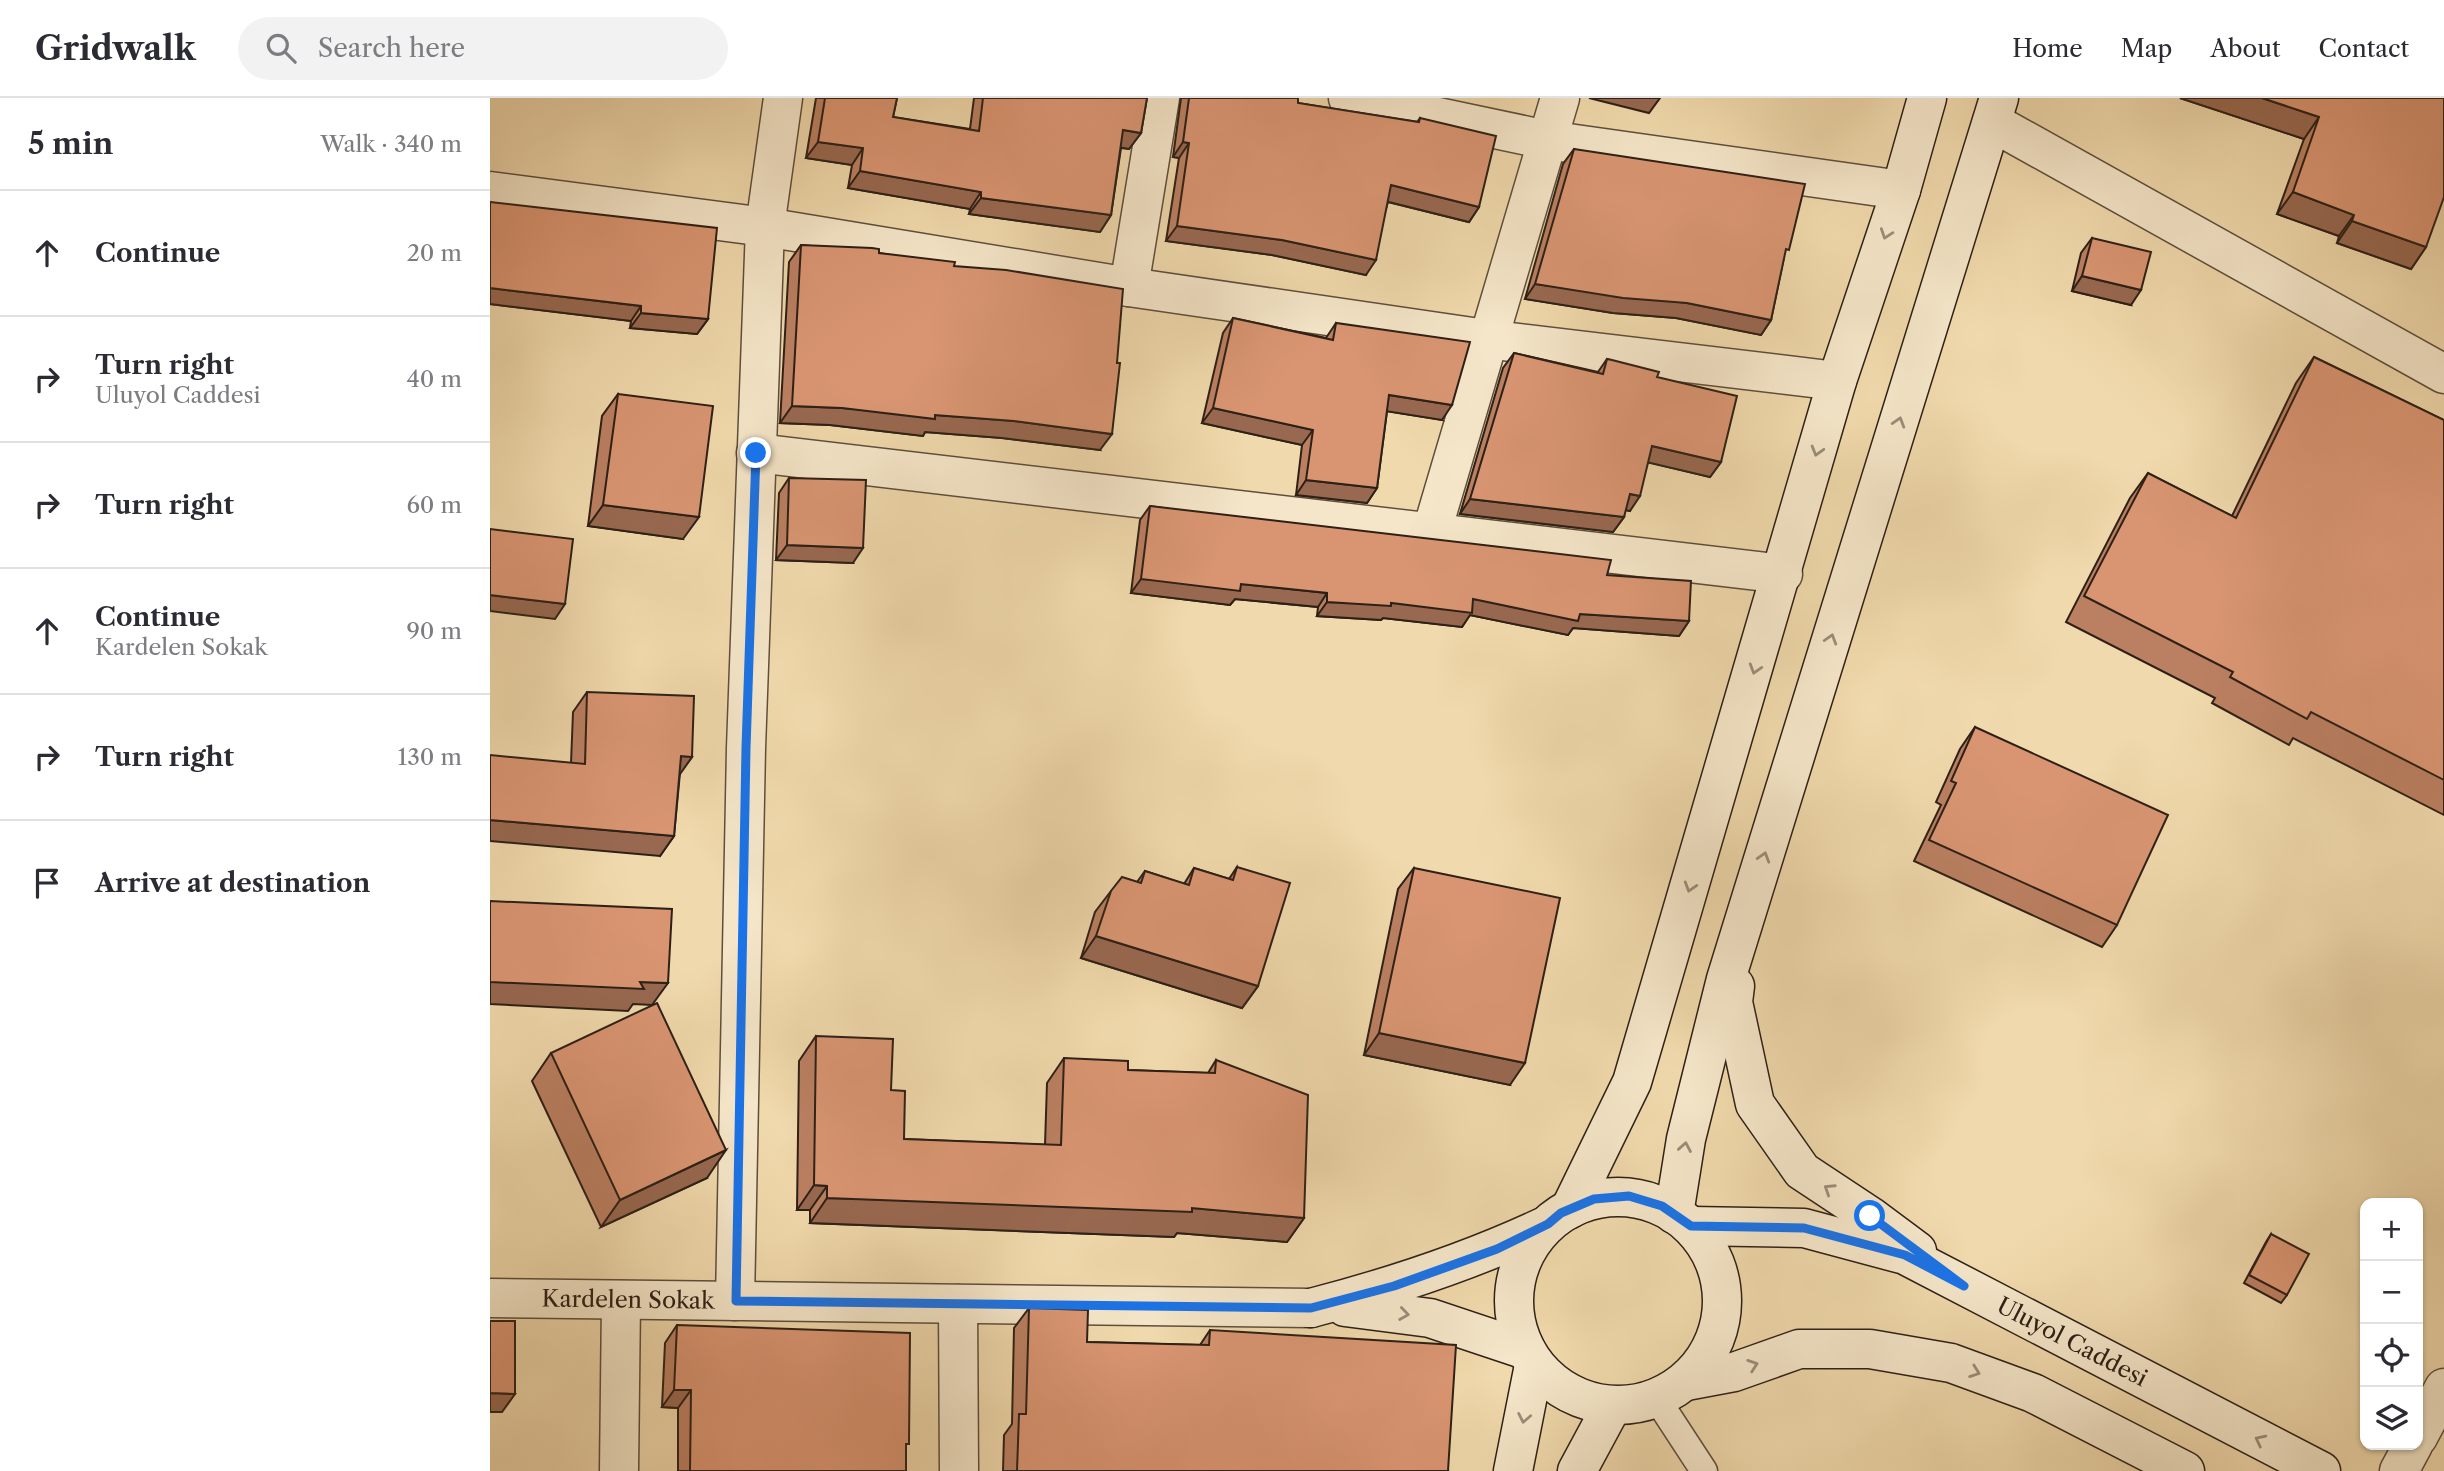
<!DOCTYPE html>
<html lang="en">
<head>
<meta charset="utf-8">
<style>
	body { margin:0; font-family:"Libre Caslon Text",serif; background:#f2f2f3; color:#2b2b33 }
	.controls { position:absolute; right:21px; bottom:21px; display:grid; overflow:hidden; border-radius:14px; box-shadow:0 2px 5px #0004 }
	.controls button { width:63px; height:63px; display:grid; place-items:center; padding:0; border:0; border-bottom:2px solid #e1e1e2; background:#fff; color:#2b2b33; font:35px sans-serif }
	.stop { position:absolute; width:21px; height:21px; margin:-16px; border:5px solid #1a73e8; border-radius:50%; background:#fff }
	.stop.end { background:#1a73e8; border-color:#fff; box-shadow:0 2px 7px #0008 }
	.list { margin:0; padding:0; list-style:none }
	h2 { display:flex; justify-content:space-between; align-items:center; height:91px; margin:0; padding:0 28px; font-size:30px }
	h2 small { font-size:23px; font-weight:400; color:#7c7c81 }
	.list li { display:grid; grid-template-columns:46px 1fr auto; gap:21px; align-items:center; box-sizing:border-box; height:126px; padding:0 28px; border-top:2px solid #e1e1e2 }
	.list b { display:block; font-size:26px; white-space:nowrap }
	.list p { margin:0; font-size:23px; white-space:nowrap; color:#7c7c81 }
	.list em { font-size:23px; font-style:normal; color:#7c7c81 }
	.icon { flex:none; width:38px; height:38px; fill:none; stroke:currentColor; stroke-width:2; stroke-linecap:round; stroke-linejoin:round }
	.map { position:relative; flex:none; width:1954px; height:1373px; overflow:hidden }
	header { display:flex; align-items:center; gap:42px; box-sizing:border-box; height:98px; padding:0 35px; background:#fff; border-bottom:2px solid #e1e1e2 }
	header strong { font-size:33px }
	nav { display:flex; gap:38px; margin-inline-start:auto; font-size:24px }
	.search { width:490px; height:63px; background:#f2f2f3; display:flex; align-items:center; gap:18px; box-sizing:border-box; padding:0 24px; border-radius:38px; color:#7c7c81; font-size:26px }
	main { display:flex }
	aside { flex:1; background:#fff }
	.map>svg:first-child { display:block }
</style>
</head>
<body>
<header>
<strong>Gridwalk</strong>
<div class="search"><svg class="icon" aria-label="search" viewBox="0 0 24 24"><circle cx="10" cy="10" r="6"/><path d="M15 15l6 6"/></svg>Search here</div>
<nav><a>Home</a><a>Map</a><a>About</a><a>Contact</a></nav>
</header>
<main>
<aside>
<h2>5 min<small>Walk · 340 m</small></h2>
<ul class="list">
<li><svg class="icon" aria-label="ahead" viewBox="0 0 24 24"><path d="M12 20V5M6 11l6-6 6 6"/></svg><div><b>Continue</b></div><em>20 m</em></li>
<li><svg class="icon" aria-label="right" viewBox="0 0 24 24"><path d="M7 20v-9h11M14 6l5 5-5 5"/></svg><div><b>Turn right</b><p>Uluyol Caddesi</p></div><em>40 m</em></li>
<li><svg class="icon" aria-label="right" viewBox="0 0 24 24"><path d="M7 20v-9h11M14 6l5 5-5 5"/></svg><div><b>Turn right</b></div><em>60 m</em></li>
<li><svg class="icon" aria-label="ahead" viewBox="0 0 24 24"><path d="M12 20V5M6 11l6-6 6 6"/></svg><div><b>Continue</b><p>Kardelen Sokak</p></div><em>90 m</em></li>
<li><svg class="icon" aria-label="right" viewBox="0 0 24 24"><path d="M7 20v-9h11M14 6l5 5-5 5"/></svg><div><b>Turn right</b></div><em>130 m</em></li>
<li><svg class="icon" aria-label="arrive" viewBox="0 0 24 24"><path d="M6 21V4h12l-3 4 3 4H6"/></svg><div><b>Arrive at destination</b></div></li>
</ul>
</aside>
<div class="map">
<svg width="1954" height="1373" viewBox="0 0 1954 1373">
	<rect width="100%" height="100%" fill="#f0d9ac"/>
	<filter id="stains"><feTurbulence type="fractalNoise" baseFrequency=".00286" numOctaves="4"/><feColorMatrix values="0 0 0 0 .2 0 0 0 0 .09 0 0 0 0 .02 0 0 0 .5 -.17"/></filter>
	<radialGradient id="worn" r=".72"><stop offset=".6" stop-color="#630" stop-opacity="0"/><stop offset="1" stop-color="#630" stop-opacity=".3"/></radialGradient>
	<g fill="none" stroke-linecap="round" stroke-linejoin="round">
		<g stroke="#5e4e3c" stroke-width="29">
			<polyline id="service" points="1167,1301 1214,1373"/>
		</g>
		<g stroke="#5e4e3c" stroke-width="41">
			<g id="minor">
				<polyline points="858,0 1057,42 1411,92"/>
				<polyline points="1502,24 1954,276"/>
				<polyline points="0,93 275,129 639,189 996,241 1347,283"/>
				<polyline points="639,189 670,0"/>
				<polyline points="266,355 1293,476"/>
				<polyline points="941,436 1070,0"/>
				<path id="s1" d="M0 1200 821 1210"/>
				<polyline points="245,1203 256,650 275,129 293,0"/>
				<polyline points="468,1206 469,1373"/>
				<polyline points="1928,1339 1954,1290"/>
				<polyline points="129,1373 131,1202"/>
				<polyline points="1909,1373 1923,1347"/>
			</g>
		</g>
		<g stroke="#2d2017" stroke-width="41">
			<g id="secondary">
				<polyline points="1245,888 1243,904 1265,1006 1312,1073 1380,1118 1427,1153"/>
				<circle cx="1128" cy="1203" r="104"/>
				<polyline points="1080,1111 1142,984 1347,283 1411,92 1437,0"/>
				<polyline points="1184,1116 1196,1041 1236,881 1509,0"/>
				<path id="s2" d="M1201 1128 1314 1130 1415 1157 1831 1373"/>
				<polyline points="855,1209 940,1220 1036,1252"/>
				<path d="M821 1210C902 1189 978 1164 1053 1129"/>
				<polyline points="1196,1283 1244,1274 1309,1251 1380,1251 1461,1265 1543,1295 1695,1373"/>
				<polyline points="1023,1373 1044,1267"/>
				<polyline points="1087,1373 1122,1308"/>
			</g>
		</g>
		<use href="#service" stroke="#f5e6c9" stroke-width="26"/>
		<use href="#minor" stroke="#f5e6c9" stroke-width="38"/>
		<use href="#secondary" stroke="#f5e6c9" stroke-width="38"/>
	</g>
	<g fill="#bb8062" stroke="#2d2017" stroke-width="2">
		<polygon points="326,0 407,0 403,19 480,31 484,0 657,0 651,35 639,51 631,50 621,117 610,134 479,116 480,111 358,90 362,67 316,60"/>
		<polygon points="691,0 808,0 808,5 927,24 930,20 989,109 979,124 898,104 876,177 782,157 676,143 689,60 683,59"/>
		<polygon points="1690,0 1954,0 1936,149 1921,171 1847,145 1849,138 1787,116 1814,41"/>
		<polygon points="1084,51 1294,159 1281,222 1271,237 1186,220 1123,215 1035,201 1073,66"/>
		<polygon points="0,104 218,221 207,236 140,230 141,223 0,206"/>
		<polygon points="1602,140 1641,207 1582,193 1591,155"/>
		<polygon points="311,147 389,155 464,168 610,352 512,340 435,334 433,338 340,327 290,325 299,164"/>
		<polygon points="743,220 836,240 846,225 952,322 897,313 887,390 877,405 806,397 812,347 712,325 733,235"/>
		<polygon points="1024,255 1108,274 1117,261 1167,279 1231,364 1220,379 1158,364 1140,413 1135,412 1134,419 1123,434 970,416 1013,270"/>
		<polygon points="1824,259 1954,322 1954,717 1803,640 1799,647 1722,605 1725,600 1576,524 1640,400 1658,375 1742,418 1806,285"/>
		<polygon points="128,296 193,441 98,428 112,318"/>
		<polygon points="299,380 363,465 286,462 289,395"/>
		<polygon points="660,408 1117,477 1199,523 1189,538 1083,530 1078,537 980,517 972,529 893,520 891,522 827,518 828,509 745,501 740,507 641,495 650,422"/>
		<polygon points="97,594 202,659 190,675 184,738 170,758 81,665 83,614"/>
		<polygon points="1485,629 1627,827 1612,849 1424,763 1451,707 1446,704 1470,651"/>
		<polygon points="747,769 768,888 752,910 591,860 605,814 621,793 647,784 655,773 694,786 704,770 739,781"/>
		<polygon points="924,770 1020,987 874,957 908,791"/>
		<polygon points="326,938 401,992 414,1041 555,1047 557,985 574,960 638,972 718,975 726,962 814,1120 797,1144 687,1135 684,1139 320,1125 320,1112 307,1112 309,963"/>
		<polygon points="61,955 217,1080 111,1129 42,983"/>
		<polygon points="1781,1136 1797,1197 1791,1205 1754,1185 1776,1144"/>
		<polygon points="539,1210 597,1244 710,1247 720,1232 958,1373 513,1373 514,1337 522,1326 524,1230"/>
		<polygon points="187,1227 416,1350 416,1373 188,1373 188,1310 172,1309 175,1245"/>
	</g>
	<g fill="#986850" stroke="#2d2017" stroke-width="2">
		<polygon points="1099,0 1170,0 1159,15"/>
		<polygon points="1690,0 1772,0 1829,19 1814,41"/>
		<polygon points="633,32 651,35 639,51 622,48"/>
		<polygon points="328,44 373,50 362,67 316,60"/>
		<polygon points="693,44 699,45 689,60 683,59"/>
		<polygon points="370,73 491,94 480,111 358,90"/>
		<polygon points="901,87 989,109 979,124 891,102"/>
		<polygon points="1803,94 1864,117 1849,138 1787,116"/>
		<polygon points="491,100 621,117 610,134 479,116"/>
		<polygon points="1862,123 1936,149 1921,171 1847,145"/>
		<polygon points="687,128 792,142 886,162 876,177 782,157 676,143"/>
		<polygon points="1592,178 1651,192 1641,207 1582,193"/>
		<polygon points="1045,186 1197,205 1281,222 1271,237 1186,220 1123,215 1035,201"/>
		<polygon points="0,190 151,208 141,223 0,206"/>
		<polygon points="151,215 218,221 207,236 140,230"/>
		<polygon points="899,297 962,307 952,322 889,312"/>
		<polygon points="302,308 352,310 524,323 622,336 610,352 512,340 435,334 433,338 340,327 290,325"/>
		<polygon points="723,310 823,332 812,347 712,325"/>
		<polygon points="1162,348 1231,364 1220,379 1152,363"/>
		<polygon points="816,382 887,390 877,405 806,397"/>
		<polygon points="1140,396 1150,398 1140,413 1130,411"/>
		<polygon points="980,401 1134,419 1123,434 970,416"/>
		<polygon points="113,407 209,419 193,441 98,428"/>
		<polygon points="297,447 373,450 363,465 286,462"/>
		<polygon points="651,481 751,486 837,495 828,509 745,501 740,507 641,495"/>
		<polygon points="0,497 75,506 65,521 0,513"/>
		<polygon points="983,501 1090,516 1199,523 1189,538 1083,530 1078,537 980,517 972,529 893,520 891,522 827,518 837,504 901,505"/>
		<polygon points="191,658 202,659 188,679"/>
		<polygon points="0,722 184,738 170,758 0,743"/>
		<polygon points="606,838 768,888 752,910 591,860"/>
		<polygon points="0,884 150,884 178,885 162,907 143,906 138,913 0,906"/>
		<polygon points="889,935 1035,965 1020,987 874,957"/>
		<polygon points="236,1052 217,1080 111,1129 130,1102"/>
		<polygon points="324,1087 337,1088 320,1112 307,1112"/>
		<polygon points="337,1100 702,1110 814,1120 797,1144 687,1135 684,1139 320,1125"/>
		<polygon points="184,1292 201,1292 188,1310 172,1309"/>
		<polygon points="0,1295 25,1296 12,1314 0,1314"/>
	</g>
	<g fill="#d99572" stroke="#2d2017" stroke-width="2">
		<polygon points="335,0 407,0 403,19 489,33 493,0 657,0 651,35 633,32 621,117 491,100 491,94 370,73 373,50 328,44"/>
		<polygon points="699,0 808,0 808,5 929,24 930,20 1006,38 989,109 901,87 886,162 792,142 687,128 699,45 693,44"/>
		<polygon points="1772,0 1954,0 1954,99 1936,149 1862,123 1864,117 1803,94 1829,19"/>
		<polygon points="1084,51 1315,86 1299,152 1296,151 1281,222 1197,205 1133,200 1045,186"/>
		<polygon points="0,104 227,130 218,221 151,215 151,208 0,190"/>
		<polygon points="1602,140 1661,154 1651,192 1592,178"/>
		<polygon points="311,147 382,150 389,151 389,155 465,164 464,168 516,172 633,191 627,265 630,265 622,336 524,323 445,317 445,321 352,310 302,308"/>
		<polygon points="743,220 843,242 846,225 980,244 962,307 899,297 887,390 816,382 823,332 723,310"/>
		<polygon points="1024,255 1113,276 1117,261 1122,262 1169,274 1167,279 1247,298 1231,364 1162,348 1150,398 1140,396 1134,419 980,401"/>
		<polygon points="1824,259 1954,322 1954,682 1821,614 1817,621 1740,579 1743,574 1594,498 1658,375 1746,420"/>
		<polygon points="128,296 223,308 209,419 113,407"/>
		<polygon points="299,380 376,382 373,450 297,447"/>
		<polygon points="660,408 1121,462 1117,477 1201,483 1199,523 1090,516 1088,523 983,501 982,515 901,505 901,508 837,504 837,495 751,486 750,493 651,481"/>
		<polygon points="0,431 83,441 75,506 0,497"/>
		<polygon points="97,594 204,598 202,659 191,658 184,738 0,722 0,657 95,666"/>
		<polygon points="1485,629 1678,717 1627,827 1439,742 1466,685 1461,683"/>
		<polygon points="747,769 800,785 768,888 606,838 621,793 632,779 651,785 655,773 699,787 704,770 743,782"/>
		<polygon points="924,770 1070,800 1035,965 889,935"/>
		<polygon points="0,803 182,811 178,885 150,884 154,891 0,884"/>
		<polygon points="167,905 236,1052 130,1102 61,955"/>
		<polygon points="326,938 403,941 401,992 415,993 414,1041 571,1047 574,960 638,963 638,972 725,975 726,962 818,997 814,1120 702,1110 702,1114 337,1100 337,1088 324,1087"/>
		<polygon points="1781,1136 1819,1156 1797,1197 1759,1177"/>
		<polygon points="539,1210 598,1212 597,1244 719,1247 720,1232 966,1247 958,1373 527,1373 529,1316 536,1316"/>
		<polygon points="0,1223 25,1223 25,1296 0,1295"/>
		<polygon points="187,1227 420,1235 419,1346 416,1346 416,1373 200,1373 201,1292 184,1292"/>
	</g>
	<defs><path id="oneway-chevron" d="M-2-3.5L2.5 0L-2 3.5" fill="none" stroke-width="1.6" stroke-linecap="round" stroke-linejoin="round" transform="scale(1.75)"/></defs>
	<g stroke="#9b8d79">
		<use href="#oneway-chevron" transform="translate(1396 136) rotate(109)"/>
		<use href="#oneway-chevron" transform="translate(1409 324) rotate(-73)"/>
		<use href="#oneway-chevron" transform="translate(1327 353) rotate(106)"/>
		<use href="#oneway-chevron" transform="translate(1341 541) rotate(-73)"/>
		<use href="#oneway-chevron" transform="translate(1265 571) rotate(107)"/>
		<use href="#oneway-chevron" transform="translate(1274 759) rotate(-73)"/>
		<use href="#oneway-chevron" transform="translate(1200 789) rotate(107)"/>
		<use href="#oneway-chevron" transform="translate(1195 1049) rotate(-80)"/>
		<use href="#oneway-chevron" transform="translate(1339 1091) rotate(-147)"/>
		<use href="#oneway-chevron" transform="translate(914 1216) rotate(8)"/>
		<use href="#oneway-chevron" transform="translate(1263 1267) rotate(-19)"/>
		<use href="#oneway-chevron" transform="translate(1485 1274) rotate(20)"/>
		<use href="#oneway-chevron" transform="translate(1034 1320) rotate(101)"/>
		<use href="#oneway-chevron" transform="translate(1770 1342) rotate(-153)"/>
	</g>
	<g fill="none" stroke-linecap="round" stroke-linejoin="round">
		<polyline stroke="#1a73e8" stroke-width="9" points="266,355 256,650 246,1203 821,1210 904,1188 1007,1151 1058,1126 1071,1115 1104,1101 1139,1098 1172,1108 1201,1128 1314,1130 1415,1157 1474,1188 1380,1118"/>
	</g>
	<g text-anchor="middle" stroke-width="5" stroke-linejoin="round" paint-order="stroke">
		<g font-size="23" fill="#2d2017" stroke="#f5e6c9">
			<text dy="8" stroke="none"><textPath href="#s1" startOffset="138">Kardelen Sokak</textPath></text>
			<text dy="8" stroke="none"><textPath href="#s2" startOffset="406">Uluyol Caddesi</textPath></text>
		</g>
	</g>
	<rect width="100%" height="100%" filter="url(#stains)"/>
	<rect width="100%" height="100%" fill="url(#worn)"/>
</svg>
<div class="controls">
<button>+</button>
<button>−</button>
<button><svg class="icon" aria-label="locate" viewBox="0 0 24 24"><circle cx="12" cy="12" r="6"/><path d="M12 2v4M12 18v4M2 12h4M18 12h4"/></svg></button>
<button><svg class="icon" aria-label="layers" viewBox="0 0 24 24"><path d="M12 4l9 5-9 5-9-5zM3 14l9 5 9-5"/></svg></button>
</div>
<div class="stop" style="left:1380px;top:1118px"></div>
<div class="stop end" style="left:266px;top:355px"></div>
</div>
</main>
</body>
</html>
